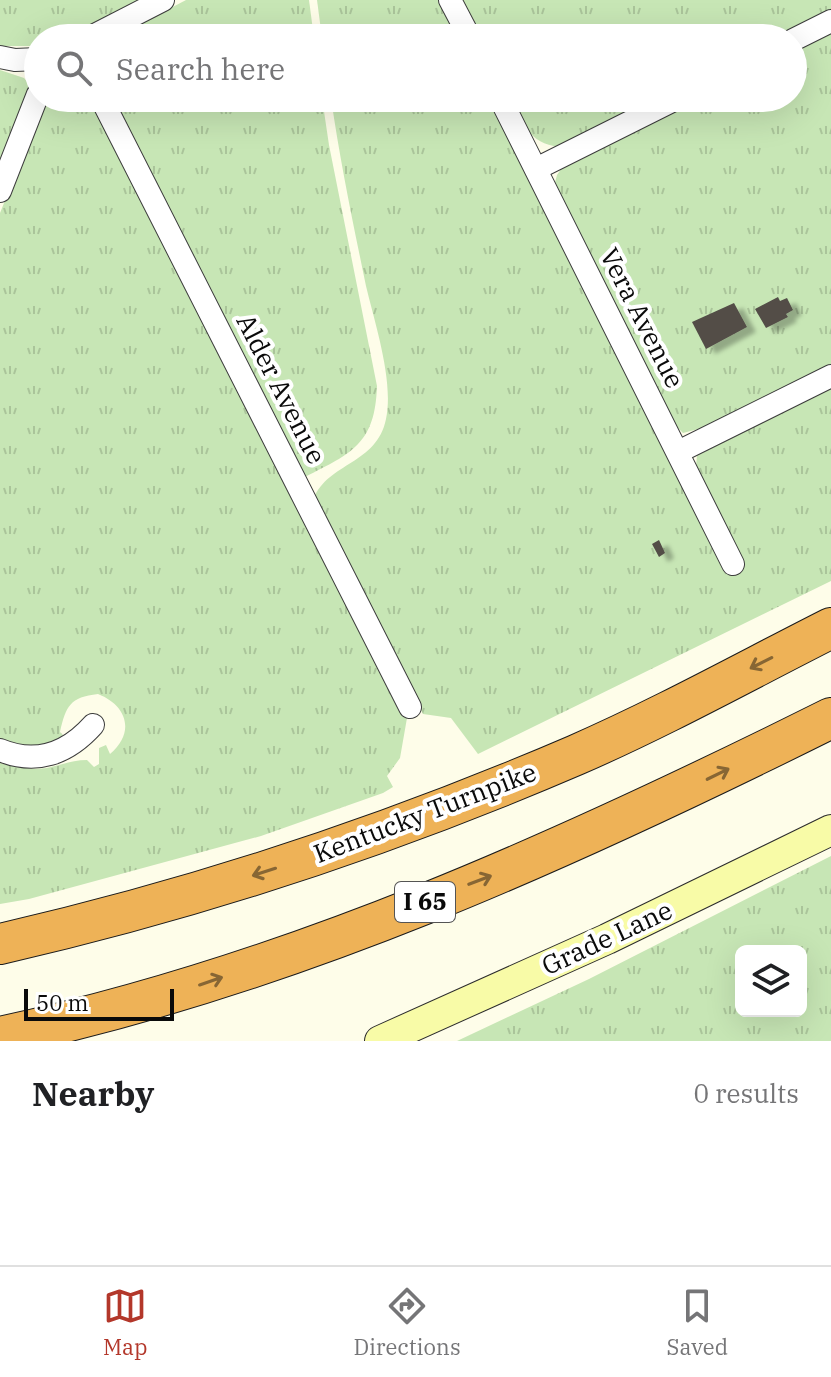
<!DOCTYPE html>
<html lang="en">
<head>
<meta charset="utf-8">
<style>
	body { margin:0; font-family:"IBM Plex Serif",serif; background:#f6f6f6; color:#202124 }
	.controls { position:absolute; right:24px; bottom:24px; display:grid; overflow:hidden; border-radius:12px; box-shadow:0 8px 32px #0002 }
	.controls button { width:72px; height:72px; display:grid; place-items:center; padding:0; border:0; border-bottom:2px solid #e0e0e0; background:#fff; color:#202124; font:40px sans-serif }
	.scale { position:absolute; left:24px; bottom:20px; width:150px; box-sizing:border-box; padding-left:8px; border:4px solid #0a0a0a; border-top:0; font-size:22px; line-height:28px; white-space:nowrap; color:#0a0a0a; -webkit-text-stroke:6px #fff; paint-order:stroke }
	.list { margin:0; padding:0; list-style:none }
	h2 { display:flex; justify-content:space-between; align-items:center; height:104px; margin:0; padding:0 32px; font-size:34px }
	h2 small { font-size:26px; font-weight:400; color:#757577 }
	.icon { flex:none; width:44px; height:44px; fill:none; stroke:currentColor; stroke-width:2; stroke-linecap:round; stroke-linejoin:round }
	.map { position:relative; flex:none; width:831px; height:1041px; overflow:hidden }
	.search { position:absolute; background:#fff; box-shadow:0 8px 32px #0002; left:24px; right:24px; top:24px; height:88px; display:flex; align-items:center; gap:20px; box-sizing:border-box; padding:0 28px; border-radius:44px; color:#757577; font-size:30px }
	.sheet { height:224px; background:#fff }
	nav { display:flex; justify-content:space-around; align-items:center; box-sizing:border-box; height:112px; border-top:2px solid #e0e0e0; background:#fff; font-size:22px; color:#757577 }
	nav a { display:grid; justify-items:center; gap:4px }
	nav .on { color:#b3372a }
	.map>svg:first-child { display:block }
</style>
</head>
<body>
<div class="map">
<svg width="831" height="1041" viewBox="0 0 831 1041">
	<defs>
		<pattern id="grass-tufts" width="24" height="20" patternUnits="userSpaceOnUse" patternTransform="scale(2)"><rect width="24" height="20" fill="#c7e6b5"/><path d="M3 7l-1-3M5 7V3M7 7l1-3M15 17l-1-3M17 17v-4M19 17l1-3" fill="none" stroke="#aac49a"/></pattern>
		<filter id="shadow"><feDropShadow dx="9" dy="5" stdDeviation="2" flood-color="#0004"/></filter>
	</defs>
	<rect width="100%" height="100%" fill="#fefde9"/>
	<g fill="url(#grass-tufts)" fill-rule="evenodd">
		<polygon points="0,0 143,0 61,38 38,38 38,46 0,46"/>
		<polygon points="186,0 309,0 314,38 114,38"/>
		<polygon points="317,0 440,0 459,38 322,38"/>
		<polygon points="460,0 831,0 831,11 779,38 479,38"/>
		<polygon points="831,31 831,367 721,423 683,433 675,425 554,186 557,175 563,166 698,98 793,98 793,50"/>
		<polygon points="0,70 24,78 31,86 0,174"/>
		<path d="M46 98H86L94 103 297 490 407 718 400 758 387 776 393 787 383 793 261 836 29 899 0 904V763C16 767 30 770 47 768 61 765 72 760 87 760L94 767 99 764V748L106 745 110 754C135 733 128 706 98 694 70 697 66 706 60 732L63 735C43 752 22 747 0 740V213Z"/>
		<path d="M110 98H322L329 145 377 386C375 444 352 453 305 477Z"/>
		<path d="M331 98H489L727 573 696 467 697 455 831 386V581L478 754 451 718 423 714 314 498C328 463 377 464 386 419 394 381 375 324 366 286 353 223 340 161 331 98Z"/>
		<path d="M509 98H660L559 147C529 143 522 123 509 98Z"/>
		<path d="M831 856V1041H457L589 979ZM741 951H801V1011H741Z"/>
	</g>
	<g fill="#524d47" filter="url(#shadow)">
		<polygon points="778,297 780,301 787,298 793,310 786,314 788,317 766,328 755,309"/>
		<polygon points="734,303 747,327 706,349 692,322"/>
		<polygon points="659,540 665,553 659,557 652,544"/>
	</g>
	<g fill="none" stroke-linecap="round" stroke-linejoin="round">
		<g stroke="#3d3d3d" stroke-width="24">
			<g id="street">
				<polyline points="450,0 470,38"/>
				<polyline points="89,38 163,0"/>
				<polyline points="793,40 831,21"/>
				<polyline points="0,57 15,60 38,59"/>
				<polyline points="101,98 410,707"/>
				<polyline points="500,98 733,564"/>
				<polyline points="536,169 678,98"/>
				<polyline points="0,191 38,94"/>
				<polyline points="678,452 831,376"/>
				<path d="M0 750C36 765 67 754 93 725"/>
			</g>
		</g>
		<g stroke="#2c2c2c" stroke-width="32">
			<polyline id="secondary" points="380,1041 607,939 831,830"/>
		</g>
		<g stroke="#1b1b1b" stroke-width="42">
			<g id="highway">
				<path d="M0 944C197 899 390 835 576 755 663 717 746 671 831 628"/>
				<path d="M0 1037C291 975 566 850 831 718"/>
			</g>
		</g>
		<use href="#street" stroke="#fff" stroke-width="22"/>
		<use href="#secondary" stroke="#f8fba7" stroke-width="30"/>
		<use href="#highway" stroke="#eeb257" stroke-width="40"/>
	</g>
	<defs><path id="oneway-shaft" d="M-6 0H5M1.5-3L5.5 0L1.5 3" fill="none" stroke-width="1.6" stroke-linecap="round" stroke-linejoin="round" transform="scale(2)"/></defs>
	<g stroke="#876634">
		<use href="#oneway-shaft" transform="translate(761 663) rotate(153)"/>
		<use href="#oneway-shaft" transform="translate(718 774) rotate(-26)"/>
		<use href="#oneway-shaft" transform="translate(264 872) rotate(162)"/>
		<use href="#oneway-shaft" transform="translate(480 880) rotate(-21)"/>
		<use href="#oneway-shaft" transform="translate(211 981) rotate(-19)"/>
	</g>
	<g text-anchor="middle" stroke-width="8" stroke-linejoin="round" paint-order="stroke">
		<rect fill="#fff" stroke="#545454" stroke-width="2" x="395" y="882" width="60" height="40" rx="6"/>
		<g font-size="24" font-weight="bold" fill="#0a0a0a">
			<text x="425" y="910">I 65</text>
		</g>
		<g font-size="26" fill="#0a0a0a" stroke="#fff">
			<text transform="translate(642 318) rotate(63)" y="9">Vera Avenue</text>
			<text transform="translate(281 389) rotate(63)" y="9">Alder Avenue</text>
			<text transform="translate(425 813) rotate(-21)" y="9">Kentucky Turnpike</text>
			<text transform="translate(607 938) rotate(-25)" y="9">Grade Lane</text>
		</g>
	</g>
</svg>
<div class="controls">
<button><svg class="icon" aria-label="layers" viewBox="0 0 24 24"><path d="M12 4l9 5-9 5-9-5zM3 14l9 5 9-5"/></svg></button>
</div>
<div class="scale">50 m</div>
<div class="search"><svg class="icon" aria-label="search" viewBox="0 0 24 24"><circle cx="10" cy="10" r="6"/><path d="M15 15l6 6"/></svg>Search here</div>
</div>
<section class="sheet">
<h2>Nearby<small>0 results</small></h2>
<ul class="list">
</ul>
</section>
<nav>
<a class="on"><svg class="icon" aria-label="map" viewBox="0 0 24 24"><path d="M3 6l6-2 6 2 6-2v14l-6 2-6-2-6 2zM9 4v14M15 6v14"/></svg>Map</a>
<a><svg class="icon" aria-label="directions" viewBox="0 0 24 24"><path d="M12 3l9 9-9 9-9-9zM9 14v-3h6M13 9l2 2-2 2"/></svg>Directions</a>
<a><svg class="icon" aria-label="saved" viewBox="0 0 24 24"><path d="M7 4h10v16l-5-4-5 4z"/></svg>Saved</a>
</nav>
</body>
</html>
